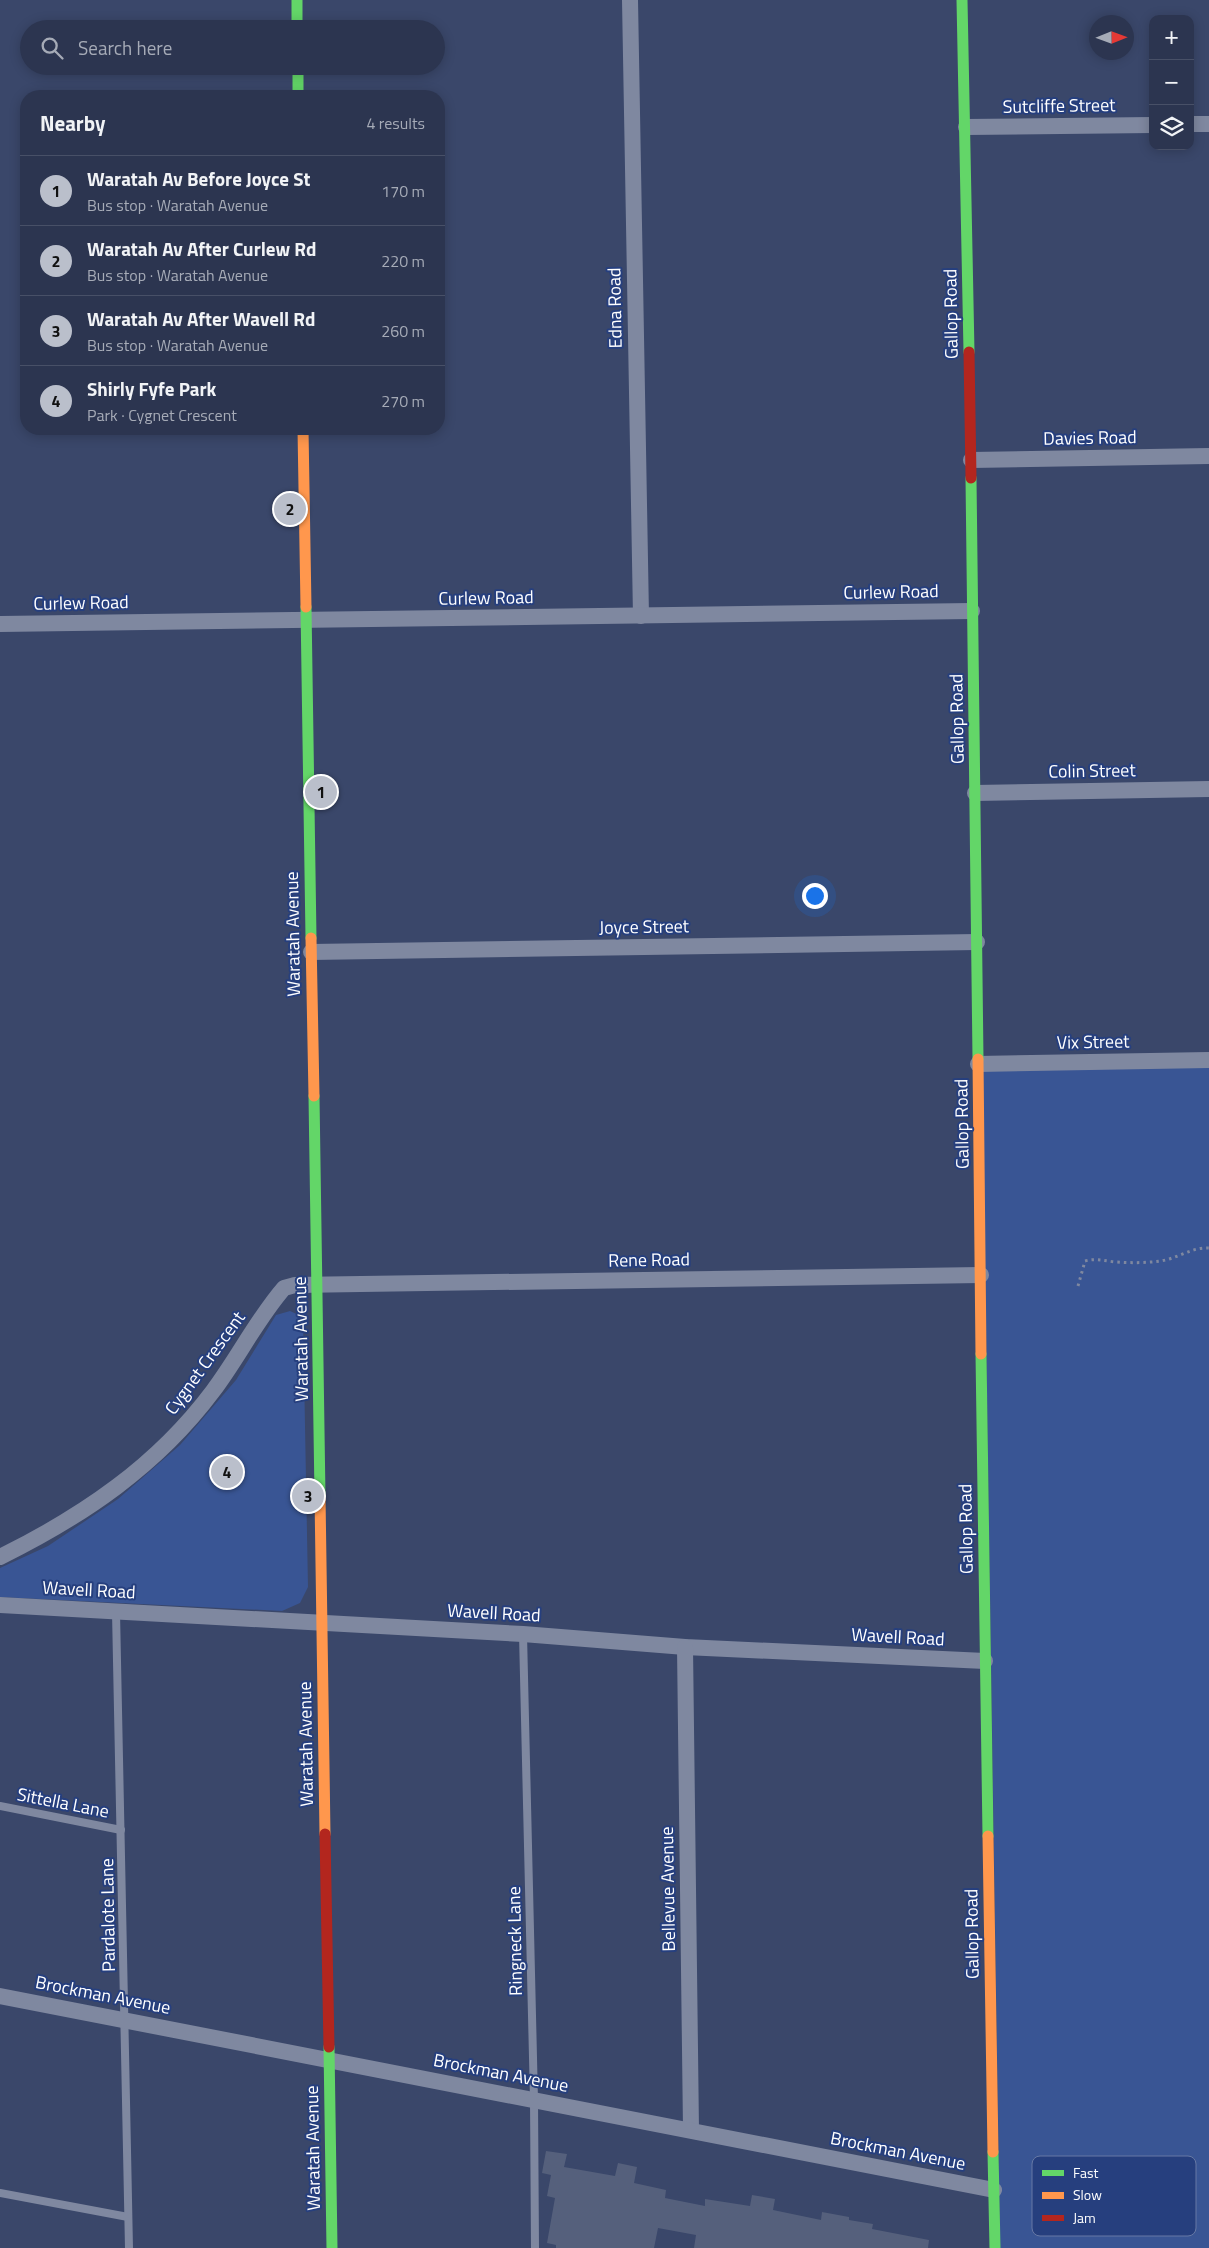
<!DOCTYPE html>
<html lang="en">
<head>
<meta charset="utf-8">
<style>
	body { margin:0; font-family:"Titillium Web",sans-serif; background:#343d57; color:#f1f3f6 }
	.controls { position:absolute; right:15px; top:15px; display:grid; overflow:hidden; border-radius:10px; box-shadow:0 2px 12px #0003 }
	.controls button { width:45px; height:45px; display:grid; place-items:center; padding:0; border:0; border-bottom:1px solid #485067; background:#2c3550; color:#f1f3f6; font:25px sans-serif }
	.compass { position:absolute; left:1089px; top:15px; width:45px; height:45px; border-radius:50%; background:#2c3550; box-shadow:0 2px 12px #0003; rotate:89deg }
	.you { position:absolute; left:814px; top:895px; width:18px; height:18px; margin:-12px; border:4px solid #fff; border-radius:50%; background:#1a73e8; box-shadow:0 0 0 8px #1a73e833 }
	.badge { display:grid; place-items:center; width:32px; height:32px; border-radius:50%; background:#babfcb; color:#111; font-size:16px; font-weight:700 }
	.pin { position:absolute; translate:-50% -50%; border:2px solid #fff; box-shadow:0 1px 5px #0006 }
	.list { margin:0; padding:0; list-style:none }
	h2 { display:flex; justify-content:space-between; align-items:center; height:65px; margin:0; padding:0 20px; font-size:21px }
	h2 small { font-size:16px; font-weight:400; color:#a6abb7 }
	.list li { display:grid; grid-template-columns:32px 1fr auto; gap:15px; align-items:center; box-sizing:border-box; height:70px; padding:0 20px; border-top:1px solid #485067 }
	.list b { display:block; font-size:19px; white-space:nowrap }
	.list p { margin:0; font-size:16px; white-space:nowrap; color:#a6abb7 }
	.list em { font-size:16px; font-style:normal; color:#a6abb7 }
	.icon { flex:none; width:28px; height:28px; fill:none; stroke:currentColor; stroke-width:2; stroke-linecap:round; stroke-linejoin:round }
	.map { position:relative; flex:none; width:1209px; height:2248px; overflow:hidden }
	.search { position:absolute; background:#2c3550; box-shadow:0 2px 12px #0003; left:20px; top:20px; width:425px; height:55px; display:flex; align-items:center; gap:12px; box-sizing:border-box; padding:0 18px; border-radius:28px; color:#a6abb7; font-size:19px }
	.panel { position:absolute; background:#2c3550; box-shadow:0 2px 12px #0003; left:20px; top:90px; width:425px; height:345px; border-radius:20px }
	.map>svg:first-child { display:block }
</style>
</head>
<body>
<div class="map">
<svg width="1209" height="2248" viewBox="0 0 1209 2248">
	<rect width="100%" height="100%" fill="#3a476a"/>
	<g fill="#395594">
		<polygon points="1209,1067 1209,2248 1000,2248 982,1068"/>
		<polygon points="290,1311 303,1317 308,1587 300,1603 282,1611 0,1597 0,1568 48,1546 118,1499 180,1445 236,1380 276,1315"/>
	</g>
	<polygon fill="#55607c" points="546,2151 567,2154 564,2167 615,2176 618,2163 637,2167 634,2183 666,2190 665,2198 705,2206 705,2199 750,2206 752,2195 775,2199 773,2210 821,2220 822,2212 849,2217 849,2220 873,2224 872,2229 929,2240 928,2248 694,2248 696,2235 658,2228 654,2248 556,2248 556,2245 547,2243 555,2198 547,2196 551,2175 542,2173"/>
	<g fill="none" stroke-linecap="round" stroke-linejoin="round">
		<path stroke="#7f88a0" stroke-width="3" stroke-dasharray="2.5 4" stroke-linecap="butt" d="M1078 1286 1085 1261C1096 1258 1105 1261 1116 1262 1131 1263 1146 1263 1160 1261 1177 1259 1191 1247 1209 1248"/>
		<g stroke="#7f88a0" stroke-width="8">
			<polyline points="116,1612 129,2248"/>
			<polyline points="523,1634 534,2100 535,2248"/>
			<polyline points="0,1806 121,1830"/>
			<polyline points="0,2193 128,2217"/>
		</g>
		<g stroke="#7f88a0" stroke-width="16">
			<polyline points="630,0 641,616"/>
			<polyline points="1190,124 1209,124"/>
			<polyline points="966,127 1153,125"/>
			<polyline points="971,460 1209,456"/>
			<polyline points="0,624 972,611"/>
			<polyline points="975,793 1209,789"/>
			<polyline points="311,952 977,942"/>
			<polyline points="978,1064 1209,1060"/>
			<path d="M0 1557C83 1516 157 1466 213 1391 238 1358 257 1319 284 1288L295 1285 981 1275"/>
			<polyline points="0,1605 523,1634 685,1647 985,1661"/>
			<polyline points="685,1647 691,2130"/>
			<polyline points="0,1996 994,2190"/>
		</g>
		<g stroke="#63d668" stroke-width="11">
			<polyline points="297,0 297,29"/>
			<polyline points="962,0 969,352"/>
			<polyline points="298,66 298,96"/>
			<polyline points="971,478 978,1059"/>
			<polyline points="306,607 311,938"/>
			<polyline points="314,1096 320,1496"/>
			<polyline points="981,1354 988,1836"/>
			<polyline points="329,2047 332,2248"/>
			<polyline points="993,2152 995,2248"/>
		</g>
		<g stroke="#ff974d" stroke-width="11">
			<polyline points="303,429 306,607"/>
			<polyline points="311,938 314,1096"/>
			<polyline points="978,1059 981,1354"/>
			<polyline points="320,1496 325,1834"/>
			<polyline points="988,1836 993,2152"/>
		</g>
		<g stroke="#b3261e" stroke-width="11">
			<polyline points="969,352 971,478"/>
			<polyline points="325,1834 329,2047"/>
		</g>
	</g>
	<g text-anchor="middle" stroke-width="4" stroke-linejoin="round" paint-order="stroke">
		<g font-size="18" fill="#fff" stroke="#263f7e">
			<text transform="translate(1059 106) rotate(-1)" y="6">Sutcliffe Street</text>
			<text transform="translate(615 308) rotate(-91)" y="6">Edna Road</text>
			<text transform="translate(951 314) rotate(-91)" y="6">Gallop Road</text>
			<text transform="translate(1090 438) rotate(-1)" y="6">Davies Road</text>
			<text transform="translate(891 592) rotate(-1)" y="6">Curlew Road</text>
			<text transform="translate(486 598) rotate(-1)" y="6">Curlew Road</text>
			<text transform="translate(81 603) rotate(-1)" y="6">Curlew Road</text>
			<text transform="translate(957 719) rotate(-91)" y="6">Gallop Road</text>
			<text transform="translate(1092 771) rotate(-1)" y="6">Colin Street</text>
			<text transform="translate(644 927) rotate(-1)" y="6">Joyce Street</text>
			<text transform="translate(293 934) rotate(-91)" y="6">Waratah Avenue</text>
			<text transform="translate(1093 1042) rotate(-1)" y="6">Vix Street</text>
			<text transform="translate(962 1124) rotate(-91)" y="6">Gallop Road</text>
			<text transform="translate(649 1260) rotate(-1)" y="6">Rene Road</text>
			<text transform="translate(301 1339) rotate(-91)" y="6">Waratah Avenue</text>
			<text transform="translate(205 1363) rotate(-54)" y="6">Cygnet Crescent</text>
			<text transform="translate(966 1529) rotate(-91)" y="6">Gallop Road</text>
			<text transform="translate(89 1590) rotate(3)" y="6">Wavell Road</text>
			<text transform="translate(494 1613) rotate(3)" y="6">Wavell Road</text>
			<text transform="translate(898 1637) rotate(3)" y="6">Wavell Road</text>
			<text transform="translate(306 1744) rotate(-91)" y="6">Waratah Avenue</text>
			<text transform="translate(63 1803) rotate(11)" y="6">Sittella Lane</text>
			<text transform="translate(668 1889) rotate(-91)" y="6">Bellevue Avenue</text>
			<text transform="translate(108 1915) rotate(-91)" y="6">Pardalote Lane</text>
			<text transform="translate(972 1934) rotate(-91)" y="6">Gallop Road</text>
			<text transform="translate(515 1941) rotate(-91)" y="6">Ringneck Lane</text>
			<text transform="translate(103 1995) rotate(11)" y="6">Brockman Avenue</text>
			<text transform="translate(501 2073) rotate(11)" y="6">Brockman Avenue</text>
			<text transform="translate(313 2148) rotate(-91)" y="6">Waratah Avenue</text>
			<text transform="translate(898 2151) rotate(11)" y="6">Brockman Avenue</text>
		</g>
	</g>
	<rect x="1032" y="2156" width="164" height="80" rx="8" fill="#263f7e" stroke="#6779a5" stroke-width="1"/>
	<rect x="1042" y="2170" width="22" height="6" fill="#63d668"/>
	<rect x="1042" y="2192" width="22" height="7" fill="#ff974d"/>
	<rect x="1042" y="2215" width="22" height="6" fill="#b3261e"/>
	<g font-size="14" fill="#fff">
		<text x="1073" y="2178">Fast</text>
		<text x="1073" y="2200">Slow</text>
		<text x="1073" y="2223">Jam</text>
	</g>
</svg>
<div class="controls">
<button>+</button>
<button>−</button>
<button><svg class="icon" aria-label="layers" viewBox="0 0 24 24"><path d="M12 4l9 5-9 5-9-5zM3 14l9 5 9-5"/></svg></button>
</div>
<svg class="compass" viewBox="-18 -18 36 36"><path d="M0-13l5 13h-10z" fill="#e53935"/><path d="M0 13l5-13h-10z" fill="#a6abb7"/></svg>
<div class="you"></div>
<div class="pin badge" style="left:321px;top:792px">1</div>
<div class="pin badge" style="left:290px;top:509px">2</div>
<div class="pin badge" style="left:308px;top:1496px">3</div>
<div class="pin badge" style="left:227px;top:1472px">4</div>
<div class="search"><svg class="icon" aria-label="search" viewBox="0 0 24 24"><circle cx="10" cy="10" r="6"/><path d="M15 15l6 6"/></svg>Search here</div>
<section class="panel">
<h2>Nearby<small>4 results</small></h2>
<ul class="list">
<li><span class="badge">1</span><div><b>Waratah Av Before Joyce St</b><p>Bus stop · Waratah Avenue</p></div><em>170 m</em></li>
<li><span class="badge">2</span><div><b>Waratah Av After Curlew Rd</b><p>Bus stop · Waratah Avenue</p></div><em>220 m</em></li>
<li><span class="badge">3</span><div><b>Waratah Av After Wavell Rd</b><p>Bus stop · Waratah Avenue</p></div><em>260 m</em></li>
<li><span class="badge">4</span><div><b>Shirly Fyfe Park</b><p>Park · Cygnet Crescent</p></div><em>270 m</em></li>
</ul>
</section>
</div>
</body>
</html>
